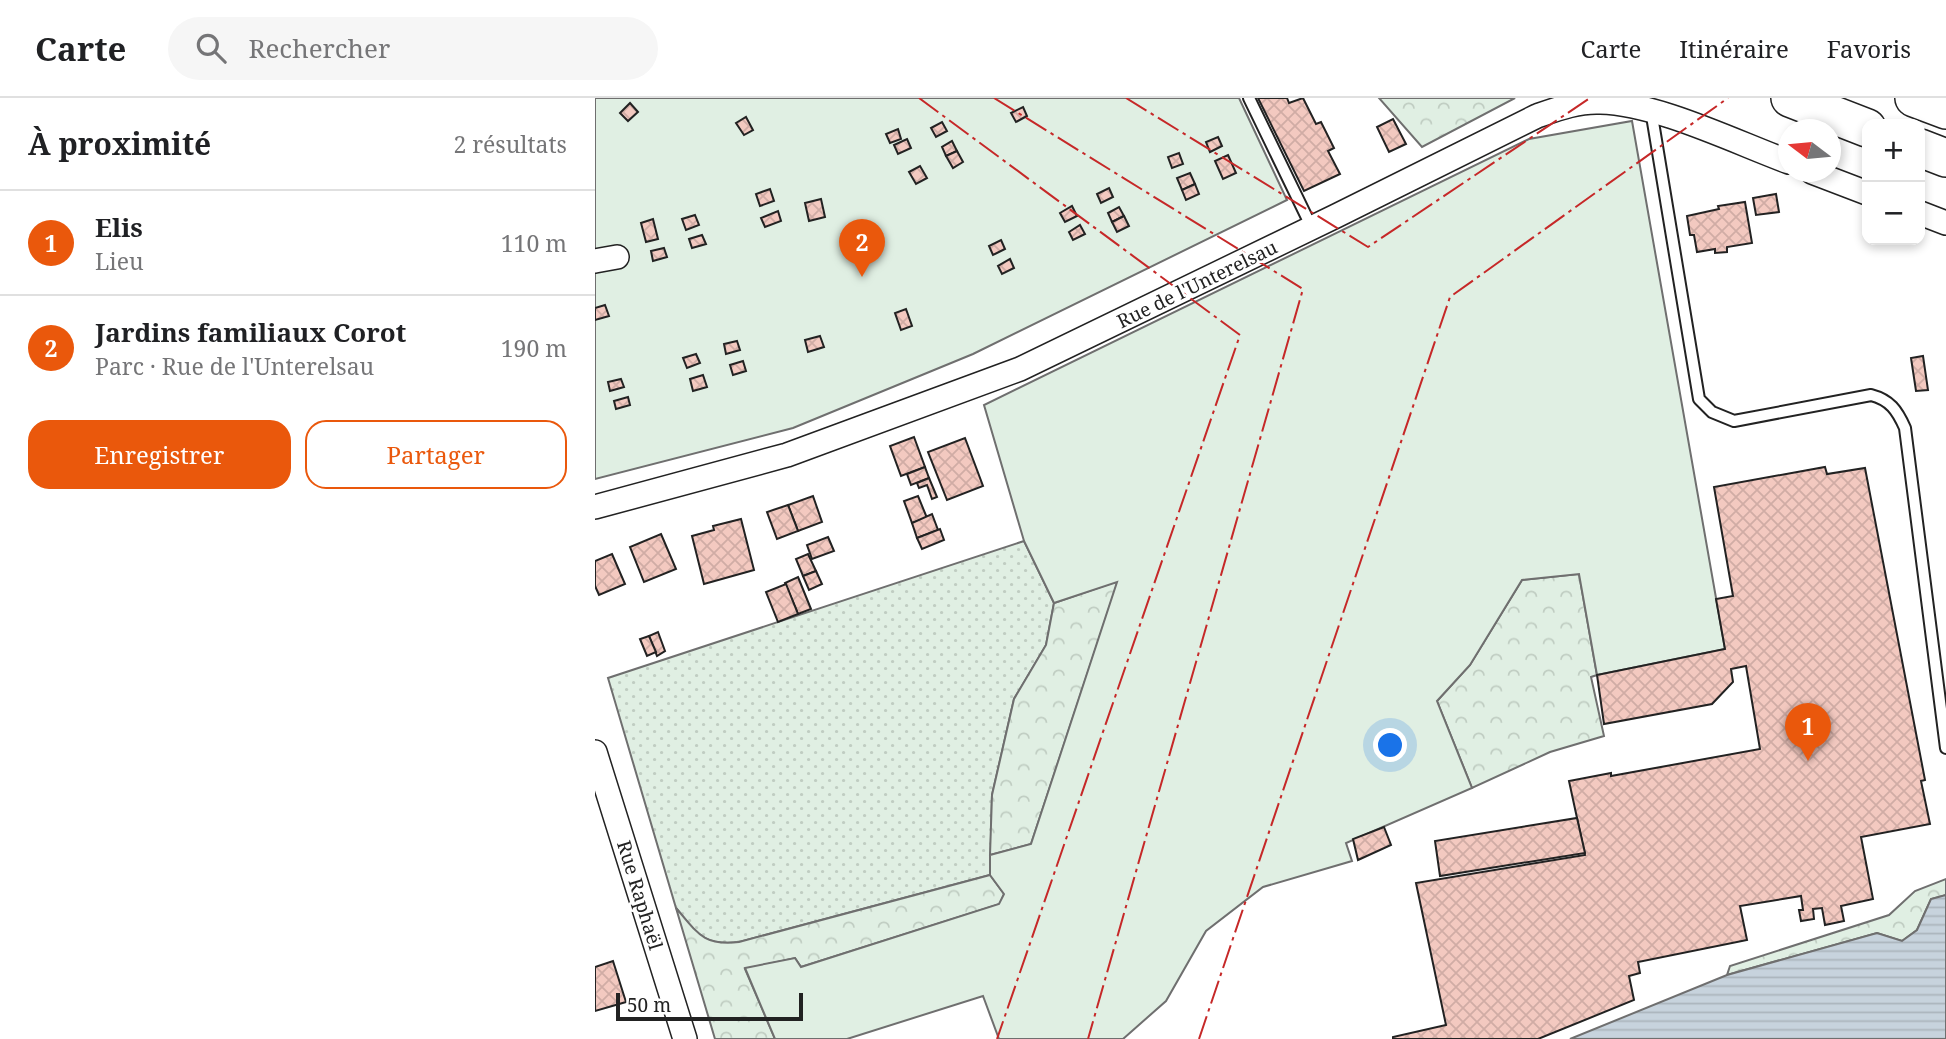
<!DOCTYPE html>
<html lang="fr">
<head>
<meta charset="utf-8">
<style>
	body { margin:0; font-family:"Noto Serif",serif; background:#f6f6f6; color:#202124 }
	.controls { position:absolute; right:21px; top:21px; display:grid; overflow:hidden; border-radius:14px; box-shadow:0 4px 10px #0003 }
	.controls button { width:63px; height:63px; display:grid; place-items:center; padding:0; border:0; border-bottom:2px solid #e0e0e0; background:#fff; color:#202124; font:35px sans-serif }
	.compass { position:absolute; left:1183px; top:21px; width:63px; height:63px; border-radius:50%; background:#fff; box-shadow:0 4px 10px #0003; rotate:286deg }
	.scale { position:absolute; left:21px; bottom:18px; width:187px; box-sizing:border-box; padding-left:7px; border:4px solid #222; border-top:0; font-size:19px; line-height:24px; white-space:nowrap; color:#222; -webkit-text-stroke:5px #fff; paint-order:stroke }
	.you { position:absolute; left:796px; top:648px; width:24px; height:24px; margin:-18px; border:5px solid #fff; border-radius:50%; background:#1a73e8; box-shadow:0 0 0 10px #1a73e833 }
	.badge { display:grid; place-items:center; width:46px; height:46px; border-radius:50%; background:#ea580c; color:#fff; font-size:23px; font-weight:700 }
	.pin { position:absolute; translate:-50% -58px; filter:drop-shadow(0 2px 4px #0008) }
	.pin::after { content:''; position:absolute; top:37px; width:24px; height:21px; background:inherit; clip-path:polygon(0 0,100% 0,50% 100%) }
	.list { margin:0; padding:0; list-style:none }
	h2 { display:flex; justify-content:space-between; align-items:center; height:91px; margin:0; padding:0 28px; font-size:30px }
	h2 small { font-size:23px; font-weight:400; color:#757577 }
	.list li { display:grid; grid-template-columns:46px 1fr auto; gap:21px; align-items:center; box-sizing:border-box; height:105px; padding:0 28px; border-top:2px solid #e0e0e0 }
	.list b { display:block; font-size:26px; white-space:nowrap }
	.list p { margin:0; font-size:23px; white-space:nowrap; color:#757577 }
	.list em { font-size:23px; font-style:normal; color:#757577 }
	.actions { display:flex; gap:14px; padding:21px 28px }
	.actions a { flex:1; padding:16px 0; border:2px solid #ea580c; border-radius:21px; text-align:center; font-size:24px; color:#ea580c }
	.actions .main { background:#ea580c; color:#fff }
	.icon { flex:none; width:38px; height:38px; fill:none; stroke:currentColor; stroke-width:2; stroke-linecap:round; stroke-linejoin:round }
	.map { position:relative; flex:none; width:1351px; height:941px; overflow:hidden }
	header { display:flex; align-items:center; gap:42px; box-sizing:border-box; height:98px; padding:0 35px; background:#fff; border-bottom:2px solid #e0e0e0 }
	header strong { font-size:33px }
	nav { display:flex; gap:38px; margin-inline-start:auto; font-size:24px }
	.search { width:490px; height:63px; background:#f6f6f6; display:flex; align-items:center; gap:18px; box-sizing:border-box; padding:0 24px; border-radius:38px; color:#757577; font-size:26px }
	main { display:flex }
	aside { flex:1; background:#fff }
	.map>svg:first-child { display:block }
</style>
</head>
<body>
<header>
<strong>Carte</strong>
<div class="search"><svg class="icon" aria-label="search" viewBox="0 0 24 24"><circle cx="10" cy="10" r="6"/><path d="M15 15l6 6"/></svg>Rechercher</div>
<nav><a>Carte</a><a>Itinéraire</a><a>Favoris</a></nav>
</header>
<main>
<aside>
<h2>À proximité<small>2 résultats</small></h2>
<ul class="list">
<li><span class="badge">1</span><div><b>Elis</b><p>Lieu</p></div><em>110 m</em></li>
<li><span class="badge">2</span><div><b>Jardins familiaux Corot</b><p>Parc · Rue de l'Unterelsau</p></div><em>190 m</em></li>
</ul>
<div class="actions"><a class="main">Enregistrer</a><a>Partager</a></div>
</aside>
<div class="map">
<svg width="1351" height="941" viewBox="0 0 1351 941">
	<defs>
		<pattern id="grass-dots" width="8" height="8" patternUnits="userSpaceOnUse" patternTransform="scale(1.75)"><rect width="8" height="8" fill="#e0efe3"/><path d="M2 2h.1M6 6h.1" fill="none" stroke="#c0cdc2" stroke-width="1.8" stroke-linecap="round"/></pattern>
		<pattern id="forest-crowns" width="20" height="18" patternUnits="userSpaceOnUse" patternTransform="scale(1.75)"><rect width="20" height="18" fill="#e0efe3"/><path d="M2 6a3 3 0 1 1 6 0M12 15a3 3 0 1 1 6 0" fill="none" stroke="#c0cdc2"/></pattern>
		<pattern id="water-rules" width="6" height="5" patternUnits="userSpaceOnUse" patternTransform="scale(1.75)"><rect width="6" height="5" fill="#c7d3dd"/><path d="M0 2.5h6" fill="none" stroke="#abb5bd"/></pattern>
		<pattern id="building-cross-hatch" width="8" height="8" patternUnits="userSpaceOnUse" patternTransform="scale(1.75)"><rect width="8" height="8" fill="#f3c9c0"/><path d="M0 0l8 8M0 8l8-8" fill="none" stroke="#d0aca5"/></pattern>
	</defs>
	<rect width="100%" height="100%" fill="#fff"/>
	<path fill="url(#grass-dots)" stroke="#6f6f6f" stroke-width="2" d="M429 443 459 505 451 547 419 601 397 697 395 777 144 844C108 848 103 836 81 810L13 580Z"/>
	<g fill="url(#forest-crowns)" stroke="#6f6f6f" stroke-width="2">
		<polygon points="784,0 920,0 827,49"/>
		<polygon points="984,476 1002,577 996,579 1009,638 955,654 877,690 842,603 875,567 927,482"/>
		<polygon points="523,483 436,746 395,757 397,697 419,601 451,547 459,505"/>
		<path d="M395 777 409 796 405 806 206 869 200 860 150 871 180 941H120L81 810C103 836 109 848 144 844Z"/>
		<polygon points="1351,781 1351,797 1336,801 1322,832 1307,843 1282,835 1132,877 1135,868 1294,817 1320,793"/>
	</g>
	<g fill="#e0efe3" stroke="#6f6f6f" stroke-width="2">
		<polygon points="0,0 644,0 692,102 378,256 198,330 0,381"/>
		<polygon points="1037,23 1130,551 1002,577 984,476 927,482 875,567 842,603 877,690 751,745 757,763 668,789 611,833 571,903 528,941 404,941 388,898 252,941 180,941 150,870 200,860 206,869 404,806 409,796 395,777 395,757 436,746 522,484 459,505 429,443 389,307 934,41"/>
	</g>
	<polygon fill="url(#water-rules)" stroke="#6f6f6f" stroke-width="2" points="1351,797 1351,941 975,941 1132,877 1282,835 1307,843 1322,832 1336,801"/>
	<g fill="url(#building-cross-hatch)" stroke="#222" stroke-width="2">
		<polygon points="663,0 692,0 694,5 708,0 721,26 726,24 739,50 733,53 745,76 709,93"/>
		<polygon points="35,5 43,14 33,23 25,15"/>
		<polygon points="428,9 432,18 421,24 416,15"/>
		<polygon points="151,19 158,32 149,37 141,25"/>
		<polygon points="798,21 811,46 794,54 782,29"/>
		<polygon points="347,24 352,33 341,39 336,30"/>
		<polygon points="303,31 306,41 295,45 291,36"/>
		<polygon points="623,39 627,48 615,54 611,44"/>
		<polygon points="312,41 316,50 303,56 299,47"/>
		<polygon points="357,43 362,53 351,58 347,49"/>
		<polygon points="362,53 368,64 358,70 351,58"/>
		<polygon points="584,55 588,66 577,70 573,59"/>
		<polygon points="633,57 641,75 628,81 620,63"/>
		<polygon points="325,68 332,80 321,86 314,74"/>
		<polygon points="595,75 600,86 587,92 582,80"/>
		<polygon points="600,86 604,96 591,102 587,92"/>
		<polygon points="514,90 518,99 506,105 502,96"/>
		<polygon points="175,91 179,103 165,108 161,96"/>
		<polygon points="1181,96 1184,114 1161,117 1158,100"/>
		<polygon points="226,101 230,119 214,123 210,105"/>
		<polygon points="1150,104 1157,145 1132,149 1132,154 1120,155 1120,151 1102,154 1099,137 1095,137 1092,118 1124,111 1123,108"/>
		<polygon points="477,108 482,118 470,124 465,115"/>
		<polygon points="524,109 529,118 517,124 513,115"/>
		<polygon points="183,113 186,123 170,129 166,120"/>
		<polygon points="100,117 104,127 91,132 87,121"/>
		<polygon points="529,118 534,128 522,134 517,124"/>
		<polygon points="58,121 63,141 51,144 46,125"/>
		<polygon points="485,127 490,136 478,142 474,134"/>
		<polygon points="107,137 111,146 97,150 94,141"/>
		<polygon points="406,142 410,151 398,157 394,148"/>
		<polygon points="69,150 72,159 58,163 56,153"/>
		<polygon points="415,161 419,170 407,176 403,168"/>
		<polygon points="10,207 14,218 0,222 0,210"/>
		<polygon points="311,211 317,228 306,232 300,215"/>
		<polygon points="225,238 229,249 213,254 210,242"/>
		<polygon points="142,243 145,252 131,256 129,246"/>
		<polygon points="101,256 105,265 92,270 88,260"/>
		<polygon points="1328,258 1333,292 1321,293 1316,260"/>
		<polygon points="148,263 151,273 138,277 135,267"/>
		<polygon points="108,277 112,289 98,293 95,281"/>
		<polygon points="26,281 29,289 15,293 13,284"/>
		<polygon points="33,299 35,307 21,311 19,303"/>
		<polygon points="319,339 330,369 306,378 295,348"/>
		<polygon points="370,340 388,388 352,402 333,354"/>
		<polygon points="330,369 334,380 316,387 312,376"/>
		<polygon points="1230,369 1232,376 1270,370 1330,682 1326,683 1335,726 1266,739 1278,801 1246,808 1249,823 1230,827 1227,810 1218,811 1219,821 1206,823 1204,812 1208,812 1206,798 1145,808 1152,842 1043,864 1045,875 1034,878 1039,902 943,941 798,941 798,939 851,927 821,785 990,757 974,683 1016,675 1016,678 1165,651 1151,568 1136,571 1138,584 1117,606 1009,626 1002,577 1130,551 1121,501 1138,498 1119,389"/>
		<polygon points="334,380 342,399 337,401 332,387 324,390 322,385"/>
		<polygon points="218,398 227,424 203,433 193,407"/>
		<polygon points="323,398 332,420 317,425 309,403"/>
		<polygon points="193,407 203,433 182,441 172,414"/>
		<polygon points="337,416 343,432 322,440 317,425"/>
		<polygon points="146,421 159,472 109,486 97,438 119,432 118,428"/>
		<polygon points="345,431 349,442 327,451 322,440"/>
		<polygon points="66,436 81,471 49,484 35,449"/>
		<polygon points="233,439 239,453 217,461 212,447"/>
		<polygon points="17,456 30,486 4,497 0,488 0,463"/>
		<polygon points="213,456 221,473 208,478 201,461"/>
		<polygon points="221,473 227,486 214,492 208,478"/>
		<polygon points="203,479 216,511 203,516 190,485"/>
		<polygon points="191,486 203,516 183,524 171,494"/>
		<polygon points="63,534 70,553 62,558 54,538"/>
		<polygon points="54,538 61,554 52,558 45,541"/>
		<polygon points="982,720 990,755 845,778 840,743"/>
		<polygon points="789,729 796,747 763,762 758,741"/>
		<polygon points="18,863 31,904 0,913 0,869"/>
	</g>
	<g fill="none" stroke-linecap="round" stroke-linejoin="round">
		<g stroke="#222" stroke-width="14">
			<g id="service">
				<polyline points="654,0 717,130"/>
				<path d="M1056 12 1104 301 1117 314 1139 323 1276 297C1295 302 1302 312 1310 330L1351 650"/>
			</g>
		</g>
		<g stroke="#222" stroke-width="26">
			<g id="minor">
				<polyline points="1217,74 1272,95"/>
				<polyline points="1325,115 1351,125"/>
				<polyline points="0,163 22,159"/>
				<path d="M0 409 192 357 425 271 741 118 942 18C962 11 983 3 1005 4 1061 5 1140 44 1194 64"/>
				<polyline points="0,654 90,941"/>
			</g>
		</g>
		<g stroke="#222" stroke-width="40">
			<g id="trunk">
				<polyline points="1195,0 1272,30"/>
				<polyline points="1319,0 1351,12"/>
				<polyline points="1325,50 1351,60"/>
			</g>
		</g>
		<use href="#service" stroke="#fff" stroke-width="10"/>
		<use href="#minor" stroke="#fff" stroke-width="23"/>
		<use href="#trunk" stroke="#fff" stroke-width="37"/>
		<g stroke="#c62828" stroke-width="2" stroke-dasharray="24 5 3.5 5" stroke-linecap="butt">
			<polyline points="324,0 645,237 402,941"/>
			<polyline points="399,0 708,191 493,941"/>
			<polyline points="531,0 773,149 995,0"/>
			<polyline points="604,941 855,199 1133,0"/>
		</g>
	</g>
	<g text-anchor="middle" stroke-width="5" stroke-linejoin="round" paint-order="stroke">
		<g font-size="19" fill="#222" stroke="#fff">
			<text transform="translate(602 186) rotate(-26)" y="7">Rue de l'Unterelsau</text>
			<text transform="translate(45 797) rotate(73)" y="7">Rue Raphaël</text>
		</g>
	</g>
</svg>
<div class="controls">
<button>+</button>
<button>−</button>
</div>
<svg class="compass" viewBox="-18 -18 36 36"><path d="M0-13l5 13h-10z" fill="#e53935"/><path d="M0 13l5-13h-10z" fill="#757577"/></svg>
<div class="scale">50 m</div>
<div class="you"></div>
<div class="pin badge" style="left:1213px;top:663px">1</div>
<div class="pin badge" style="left:267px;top:179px">2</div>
</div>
</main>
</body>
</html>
